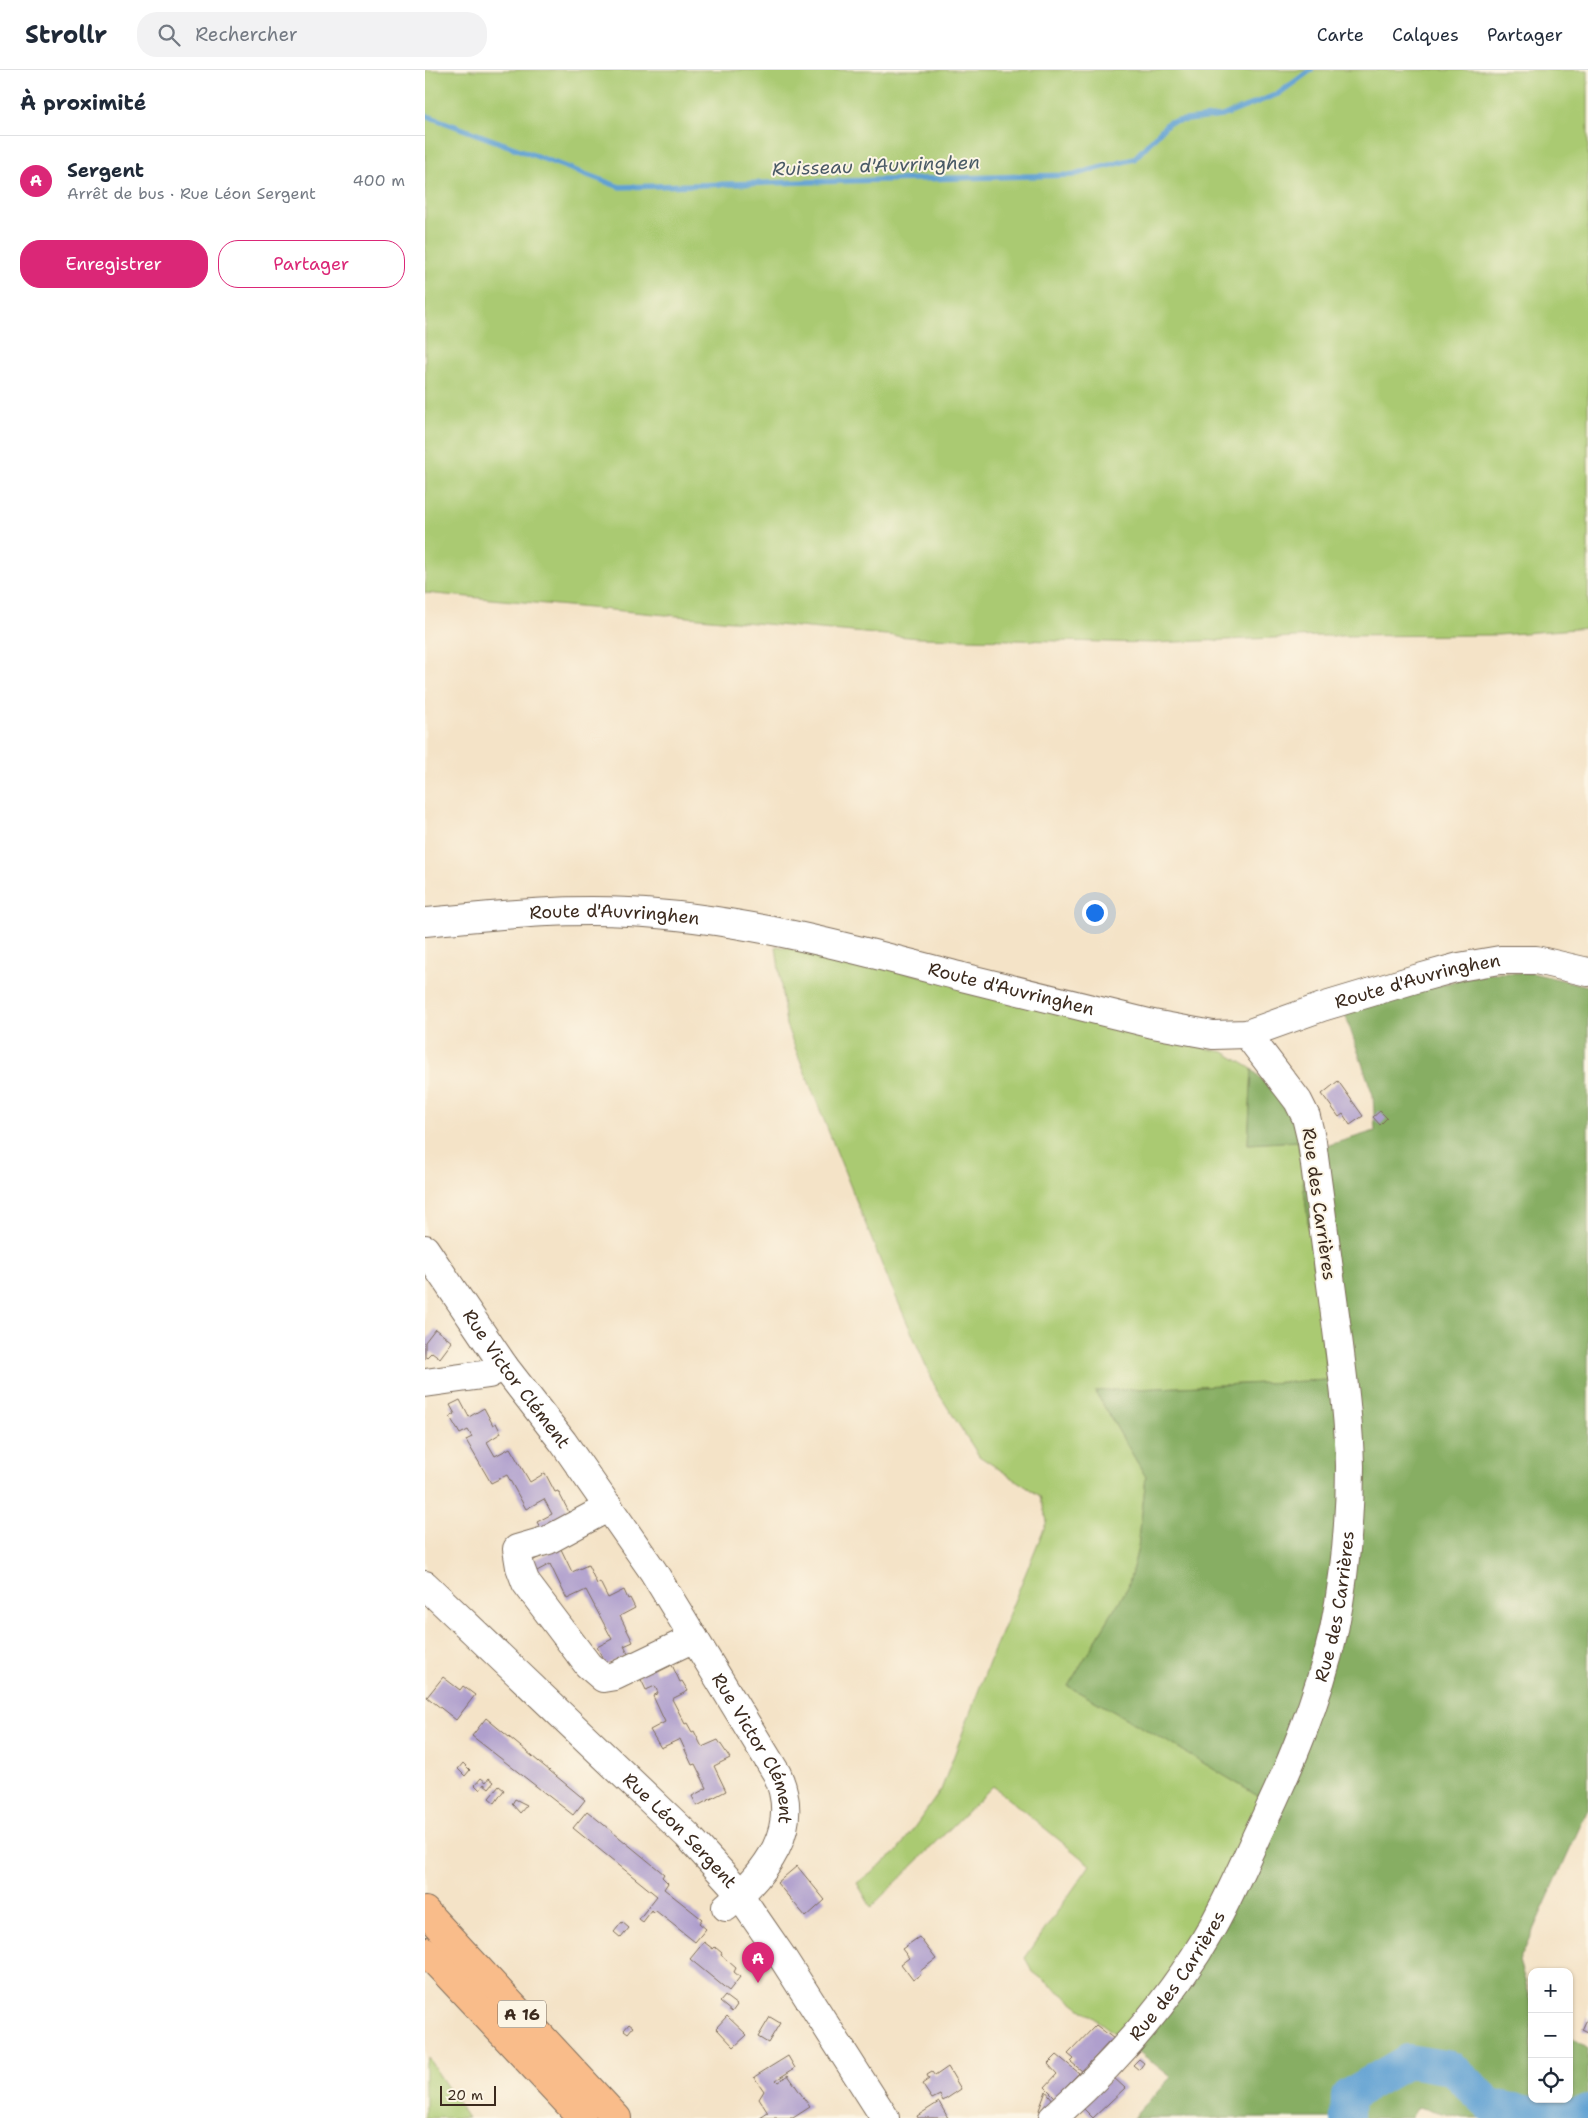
<!DOCTYPE html>
<html lang="fr">
<head>
<meta charset="utf-8">
<style>
	body { margin:0; font-family:"Shantell Sans",sans-serif; background:#f2f2f3; color:#1f2937 }
	.controls { position:absolute; right:15px; bottom:15px; display:grid; overflow:hidden; border-radius:10px; box-shadow:0 1px 4px #0004 }
	.controls button { width:45px; height:45px; display:grid; place-items:center; padding:0; border:0; border-bottom:1px solid #e0e1e3; background:#fff; color:#1f2937; font:25px sans-serif }
	.scale { position:absolute; left:15px; bottom:12px; width:56px; box-sizing:border-box; padding-left:5px; border:2px solid #3b2a1e; border-top:0; font-size:14px; line-height:18px; white-space:nowrap; color:#3b2a1e; -webkit-text-stroke:4px #fcf5e5; paint-order:stroke }
	.you { position:absolute; left:669px; top:842px; width:18px; height:18px; margin:-12px; border:4px solid #fff; border-radius:50%; background:#1a73e8; box-shadow:0 0 0 8px #1a73e833 }
	.badge { display:grid; place-items:center; width:32px; height:32px; border-radius:50%; background:#db2777; color:#fff; font-size:16px; font-weight:700 }
	.pin { position:absolute; translate:-50% -41px; filter:drop-shadow(0 1px 2px #0008) }
	.pin::after { content:''; position:absolute; top:26px; width:18px; height:15px; background:inherit; clip-path:polygon(0 0,100% 0,50% 100%) }
	.list { margin:0; padding:0; list-style:none }
	h2 { display:flex; justify-content:space-between; align-items:center; height:65px; margin:0; padding:0 20px; font-size:21px }
	h2 small { font-size:16px; font-weight:400; color:#747a83 }
	.list li { display:grid; grid-template-columns:32px 1fr auto; gap:15px; align-items:center; box-sizing:border-box; height:90px; padding:0 20px; border-top:1px solid #e0e1e3 }
	.list b { display:block; font-size:19px; white-space:nowrap }
	.list p { margin:0; font-size:16px; white-space:nowrap; color:#747a83 }
	.list em { font-size:16px; font-style:normal; color:#747a83 }
	.actions { display:flex; gap:10px; padding:15px 20px }
	.actions a { flex:1; padding:11px 0; border:1px solid #db2777; border-radius:20px; text-align:center; font-size:18px; color:#db2777 }
	.actions .main { background:#db2777; color:#fff }
	.icon { flex:none; width:28px; height:28px; fill:none; stroke:currentColor; stroke-width:2; stroke-linecap:round; stroke-linejoin:round }
	.map { position:relative; flex:none; width:1163px; height:2048px; overflow:hidden }
	header { display:flex; align-items:center; gap:30px; box-sizing:border-box; height:70px; padding:0 25px; background:#fff; border-bottom:1px solid #e0e1e3 }
	header strong { font-size:24px }
	nav { display:flex; gap:28px; margin-inline-start:auto; font-size:18px }
	.search { width:350px; height:45px; background:#f2f2f3; display:flex; align-items:center; gap:12px; box-sizing:border-box; padding:0 18px; border-radius:20px; color:#747a83; font-size:19px }
	main { display:flex }
	aside { flex:1; background:#fff }
	.map>svg:first-child { display:block }
</style>
</head>
<body>
<header>
<strong>Strollr</strong>
<div class="search"><svg class="icon" aria-label="search" viewBox="0 0 24 24"><circle cx="10" cy="10" r="6"/><path d="M15 15l6 6"/></svg>Rechercher</div>
<nav><a>Carte</a><a>Calques</a><a>Partager</a></nav>
</header>
<main>
<aside>
<h2>À proximité<small></small></h2>
<ul class="list">
<li><span class="badge">A</span><div><b>Sergent</b><p>Arrêt de bus · Rue Léon Sergent</p></div><em>400 m</em></li>
</ul>
<div class="actions"><a class="main">Enregistrer</a><a>Partager</a></div>
</aside>
<div class="map">
<svg width="1163" height="2048" viewBox="0 0 1163 2048">
	<rect width="100%" height="100%" fill="#fcf5e5"/>
	<filter id="ink" filterUnits="userSpaceOnUse"><feTurbulence type="fractalNoise" baseFrequency=".02" numOctaves="2"/><feDisplacementMap in="SourceGraphic" scale="10" xChannelSelector="R" yChannelSelector="G"/><feConvolveMatrix kernelMatrix="1 2 1 2 8 2 1 2 1" color-interpolation-filters="sRGB"/></filter>
	<filter id="wash" filterUnits="userSpaceOnUse"><feTurbulence type="fractalNoise" baseFrequency=".0096" numOctaves="4" result="noise"/><feDisplacementMap in="SourceGraphic" scale="20" xChannelSelector="R" yChannelSelector="G"/><feGaussianBlur stdDeviation="1.12" result="paint"/><feColorMatrix in="noise" values="0 0 0 0 0 0 0 0 0 0 0 0 0 0 0 0 0 1.4 0 .05"/><feComposite in="paint" operator="in"/></filter>
	<g filter="url(#wash)">
		<rect width="100%" height="100%" fill="#f4e3c7"/>
		<g fill="#aaca72" stroke="#727a48">
			<polygon points="0,0 1163,0 1163,558 1073,565 896,566 728,573 494,568 0,523"/>
			<polygon points="351,876 431,889 754,973 799,982 827,999 823,1074 873,1071 903,1310 670,1321 721,1407 713,1478 703,1517 643,1616 752,1677 856,1740 713,1981 608,1902 600,1888 665,1795 568,1716 446,1837 432,1813 471,1783 516,1720 565,1590 622,1451 615,1426 554,1386 512,1321 457,1195 361,955"/>
			<polygon points="3,1988 43,2048 0,2048 0,1993"/>
		</g>
		<polygon fill="#87ae64" stroke="#616c41" points="1060,903 1107,903 1163,916 1163,1739 1094,1891 1107,1934 1107,2029 1144,2029 1144,1965 1163,1979 1163,2048 1038,2048 993,2037 986,2048 708,2048 746,2007 713,1981 856,1740 752,1677 643,1616 703,1517 713,1478 721,1407 670,1321 903,1310 873,1071 823,1074 827,999 874,1049 894,1078 950,1061 948,1025 919,941"/>
		<g fill="none" stroke-linecap="round" stroke-linejoin="round">
			<polyline stroke="#60a1d3" stroke-width="5.5" points="0,45 195,117 647,105 709,89 744,52 797,46 853,24 886,0"/>
			<g stroke="#60a1d3" stroke-width="34">
				<polyline points="922,2048 923,2026 983,1991 1026,1998 1067,2036 1133,2048"/>
				<polyline points="1144,2048 1163,2041"/>
			</g>
		</g>
		<g id="blocks">
			<g fill="#af9fcd">
				<polygon points="913,1011 938,1046 925,1055 918,1044 914,1047 897,1024"/>
				<polygon points="955,1041 962,1048 955,1055 948,1047"/>
				<polygon points="10,1259 27,1272 15,1288 7,1282 0,1289 0,1272"/>
				<polygon points="35,1330 44,1347 59,1338 68,1355 71,1353 76,1363 62,1372 70,1386 85,1378 105,1412 120,1403 130,1422 133,1421 146,1446 118,1462 112,1452 127,1444 119,1429 101,1439 82,1405 66,1413 41,1370 47,1367 43,1360 35,1364 25,1347 30,1344 25,1335"/>
				<polygon points="135,1477 147,1502 163,1495 172,1514 175,1512 183,1528 199,1520 203,1529 205,1528 210,1538 195,1546 208,1572 199,1576 203,1584 181,1595 172,1577 187,1569 161,1520 142,1529 125,1494 110,1502 105,1492"/>
				<polygon points="228,1595 231,1603 247,1595 255,1612 257,1611 263,1621 247,1629 260,1654 262,1653 267,1662 269,1661 277,1677 293,1670 305,1688 289,1696 301,1721 272,1736 267,1726 282,1718 270,1694 267,1695 255,1669 236,1678 225,1660 240,1652 228,1626 233,1623 230,1616 221,1620 213,1603"/>
				<polygon points="18,1607 35,1620 38,1616 50,1625 31,1650 2,1627"/>
				<polygon points="61,1648 160,1730 148,1745 47,1666"/>
				<polygon points="38,1693 45,1700 40,1706 33,1699"/>
				<polygon points="56,1708 61,1712 64,1708 69,1712 64,1718 59,1714 55,1720 50,1715"/>
				<polygon points="74,1716 79,1720 70,1733 64,1728"/>
				<polygon points="90,1729 102,1735 95,1743 87,1734"/>
				<polygon points="162,1741 239,1804 237,1807 243,1813 239,1819 277,1849 274,1853 281,1859 270,1872 231,1841 229,1842 227,1840 218,1852 214,1849 232,1826 148,1758"/>
				<polygon points="372,1796 400,1830 381,1847 352,1813"/>
				<polygon points="197,1852 204,1858 196,1868 189,1862"/>
				<polygon points="494,1867 511,1889 494,1902 496,1904 488,1910 476,1894 484,1888 477,1879"/>
				<polygon points="279,1872 288,1879 290,1877 297,1883 296,1885 311,1898 309,1902 315,1907 304,1921 265,1889"/>
				<polygon points="300,1926 312,1935 307,1942 295,1932"/>
				<polygon points="302,1946 322,1965 309,1977 291,1958"/>
				<polygon points="345,1947 355,1953 343,1973 333,1967"/>
				<polygon points="1163,1947 1163,1963 1157,1960"/>
				<polygon points="204,1954 208,1957 203,1963 199,1960"/>
				<polygon points="671,1955 693,1972 689,1976 685,1971 657,2001 646,1992 649,1989 643,1984"/>
				<polygon points="632,1985 654,2003 630,2027 620,2017 632,2004 623,1994"/>
				<polygon points="363,1986 370,1998 351,2010 353,2012 363,2005 385,2037 368,2048 335,2048 343,2043 334,2029 339,2021 329,2007"/>
				<polygon points="714,1989 719,1993 714,2000 708,1995"/>
				<polygon points="523,1997 536,2019 518,2031 515,2025 507,2029 497,2014 504,2009 502,2005 507,2002 510,2006"/>
				<polygon points="688,2007 700,2018 668,2048 657,2037"/>
				<polygon points="621,2021 628,2030 625,2032 629,2038 619,2046 614,2040"/>
				<polygon points="514,2032 523,2048 493,2048 492,2046"/>
			</g>
		</g>
	</g>
	<g filter="url(#ink)">
		<use href="#blocks" fill-opacity="0" stroke="#7c6b59" stroke-width="1"/>
		<g fill="none" stroke-linecap="round" stroke-linejoin="round">
			<g stroke="#7c6b59" stroke-width="30">
				<g id="minor">
					<path id="s1" d="M0 852C68 846 136 838 204 842 318 848 427 878 537 907 600 923 664 938 728 954L788 965 822 964 897 937 987 910 1034 897 1075 890H1111L1163 902"/>
					<path id="s2" d="M0 1179 79 1296 138 1372 228 1501 352 1704C377 1759 341 1803 301 1837"/>
					<polyline points="0,1313 64,1304 79,1296"/>
					<polyline points="184,1437 123,1470 92,1479 95,1497 101,1513 163,1595 178,1608 190,1606 269,1568"/>
					<path id="s3" d="M0 1515 262 1765 306 1813 359 1890 460 2048"/>
					<path id="s4" d="M628 2048C690 1993 747 1929 788 1856 804 1827 818 1796 832 1765 864 1699 893 1632 909 1560 920 1506 925 1451 925 1396 924 1348 917 1300 911 1252 903 1192 895 1132 887 1072L881 1047 873 1031 822 964"/>
				</g>
			</g>
			<g stroke="#7c6b59" stroke-width="30">
				<g id="highway">
					<polyline points="0,1841 192,2048"/>
					<polyline points="0,1881 157,2048"/>
				</g>
			</g>
			<use href="#minor" stroke="#fff" stroke-width="28"/>
			<use href="#highway" stroke="#f9bc8a" stroke-width="28"/>
		</g>
	</g>
	<g text-anchor="middle" stroke-width="4" stroke-linejoin="round" paint-order="stroke">
		<rect fill="#fcf5e5" stroke="#75675a" stroke-width="1" x="73" y="1930.5" width="48" height="27" rx="4"/>
		<g font-size="16" font-weight="bold" fill="#3b2a1e">
			<text x="97" y="1950">A 16</text>
		</g>
		<g font-size="18" fill="#3b2a1e" stroke="#fcf5e5">
			<text dy="6" stroke="none"><textPath href="#s1" startOffset="190">Route d'Auvringhen</textPath></text>
			<text dy="6" stroke="none"><textPath href="#s1" startOffset="1015">Route d'Auvringhen</textPath></text>
			<text dy="6" stroke="none"><textPath href="#s1" startOffset="595">Route d'Auvringhen</textPath></text>
			<text transform="translate(894 1134) rotate(82)" y="6">Rue des Carrières</text>
			<text dy="6" stroke="none"><textPath href="#s2" startOffset="159">Rue Victor Clément</textPath></text>
			<text dy="6" stroke="none"><textPath href="#s4" startOffset="595">Rue des Carrières</textPath></text>
			<text dy="6" stroke="none"><textPath href="#s2" startOffset="600">Rue Victor Clément</textPath></text>
			<text dy="6" stroke="none"><textPath href="#s3" startOffset="354">Rue Léon Sergent</textPath></text>
			<text dy="6" stroke="none"><textPath href="#s4" startOffset="190">Rue des Carrières</textPath></text>
		</g>
		<g font-size="19" font-style="italic" fill="#4a5a66" stroke="#fcf5e5">
			<text transform="translate(451 95) rotate(-2)" y="7">Ruisseau d'Auvringhen</text>
		</g>
	</g>
</svg>
<div class="controls">
<button>+</button>
<button>−</button>
<button><svg class="icon" aria-label="locate" viewBox="0 0 24 24"><circle cx="12" cy="12" r="6"/><path d="M12 2v4M12 18v4M2 12h4M18 12h4"/></svg></button>
</div>
<div class="scale">20 m</div>
<div class="you"></div>
<div class="pin badge" style="left:333px;top:1913px">A</div>
</div>
</main>
</body>
</html>
